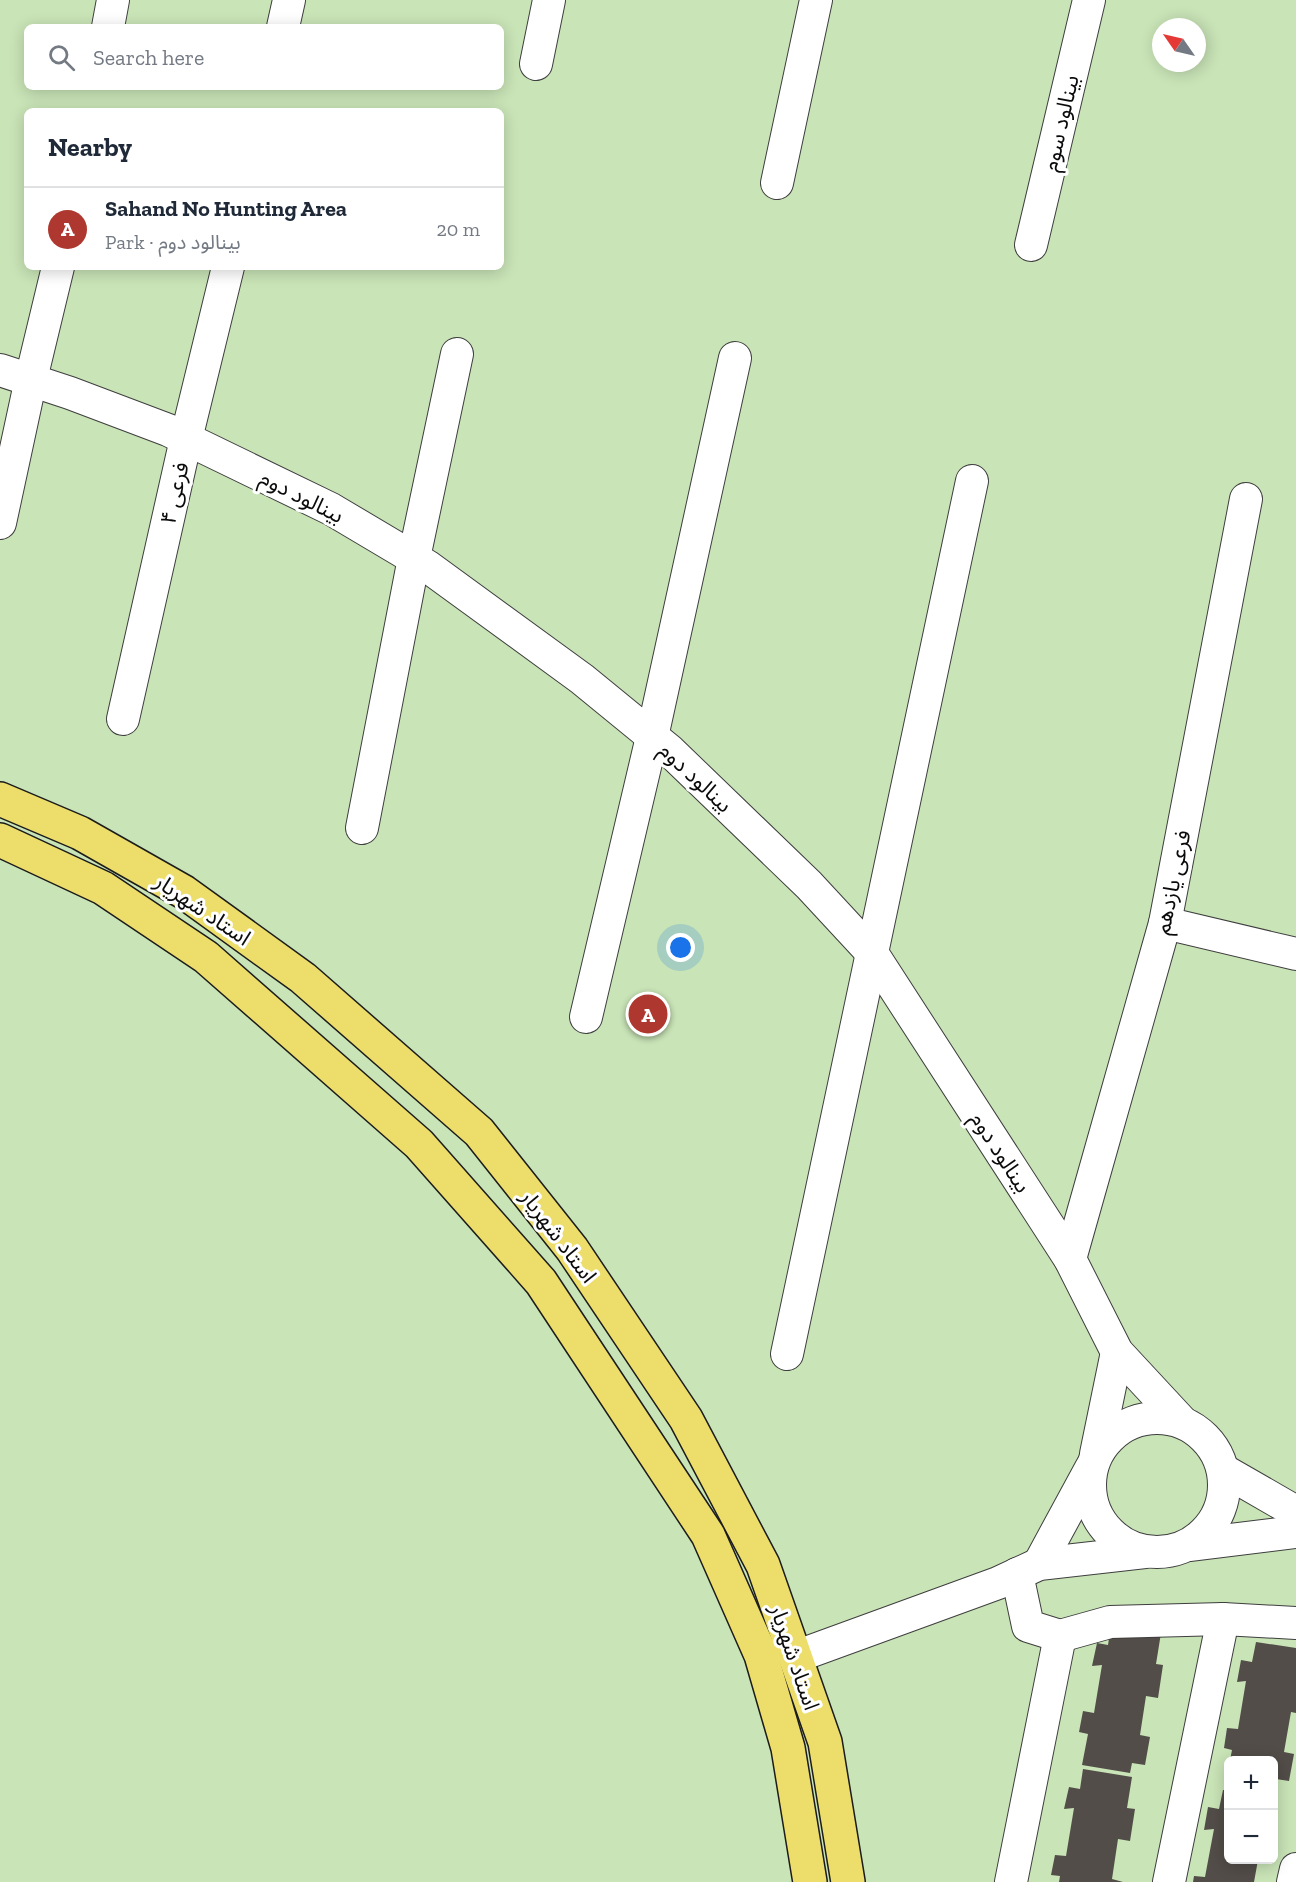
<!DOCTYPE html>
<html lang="en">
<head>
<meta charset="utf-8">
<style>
	body { margin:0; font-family:"Zilla Slab","Noto Sans Arabic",serif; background:#f6f6f7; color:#1f2937 }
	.controls { position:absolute; right:18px; bottom:18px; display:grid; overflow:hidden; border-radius:9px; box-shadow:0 3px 15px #0003 }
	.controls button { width:54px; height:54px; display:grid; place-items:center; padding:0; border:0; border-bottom:2px solid #e0e1e3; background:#fff; color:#1f2937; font:30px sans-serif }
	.compass { position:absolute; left:1152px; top:18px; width:54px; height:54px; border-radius:50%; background:#fff; box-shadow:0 3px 15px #0003; rotate:304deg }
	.you { position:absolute; left:681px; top:948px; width:21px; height:21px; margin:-15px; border:4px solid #fff; border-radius:50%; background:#1a73e8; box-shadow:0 0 0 9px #1a73e833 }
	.badge { display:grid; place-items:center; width:39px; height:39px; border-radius:50%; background:#ae382f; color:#fff; font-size:20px; font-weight:700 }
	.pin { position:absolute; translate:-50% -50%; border:3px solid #fff; box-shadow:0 2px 6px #0006 }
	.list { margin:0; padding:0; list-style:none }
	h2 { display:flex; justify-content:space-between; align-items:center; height:78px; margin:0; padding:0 24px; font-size:26px }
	h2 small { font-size:20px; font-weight:400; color:#747a83 }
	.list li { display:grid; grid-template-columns:39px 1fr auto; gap:18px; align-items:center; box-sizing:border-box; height:84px; padding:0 24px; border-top:2px solid #e0e1e3 }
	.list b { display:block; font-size:22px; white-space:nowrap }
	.list p { margin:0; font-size:20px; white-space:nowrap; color:#747a83 }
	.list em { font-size:20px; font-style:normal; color:#747a83 }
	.icon { flex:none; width:33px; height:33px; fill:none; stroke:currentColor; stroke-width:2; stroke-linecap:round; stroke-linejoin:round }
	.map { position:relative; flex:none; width:1296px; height:1882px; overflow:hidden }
	.search { position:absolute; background:#fff; box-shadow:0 3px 15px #0003; left:24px; top:24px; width:480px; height:66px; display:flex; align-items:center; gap:15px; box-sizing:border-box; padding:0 21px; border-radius:9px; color:#747a83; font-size:22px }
	.panel { position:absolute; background:#fff; box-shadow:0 3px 15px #0003; left:24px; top:108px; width:480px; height:162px; border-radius:9px }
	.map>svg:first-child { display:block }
</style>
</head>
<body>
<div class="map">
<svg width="1296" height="1882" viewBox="0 0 1296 1882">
	<rect width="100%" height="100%" fill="#fdfcea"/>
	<path fill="#c9e4b7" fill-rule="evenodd" d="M0 0H1296V1882H0ZM27 27H501V87H27ZM1161 27H1197V63H1161ZM27 111H501V267H27ZM1228 1760H1274V1860H1228Z"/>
	<g fill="#524d48">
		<polygon points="1111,1625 1161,1633 1156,1664 1163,1665 1158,1698 1146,1696 1140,1735 1150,1737 1145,1765 1132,1763 1130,1773 1082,1765 1088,1734 1079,1732 1083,1711 1094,1713 1102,1665 1092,1666 1097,1643 1108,1645"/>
		<polygon points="1256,1642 1296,1648 1296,1713 1291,1712 1284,1752 1294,1754 1289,1781 1276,1779 1275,1788 1274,1760 1230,1760 1232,1750 1224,1748 1227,1728 1238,1729 1246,1681 1237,1682 1241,1660 1252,1662"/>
		<polygon points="1083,1769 1132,1777 1127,1808 1135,1809 1130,1841 1118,1839 1112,1879 1123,1882 1059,1882 1060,1876 1051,1875 1055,1855 1066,1856 1074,1808 1064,1809 1069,1787 1080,1789"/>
		<polygon points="1223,1790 1228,1790 1228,1860 1258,1860 1254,1882 1193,1882 1194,1876 1205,1877 1214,1829 1204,1830 1208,1807 1219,1809"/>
	</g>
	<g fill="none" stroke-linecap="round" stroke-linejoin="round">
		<g stroke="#3e3e3e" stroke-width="34">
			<g id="minor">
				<polyline points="108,27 113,0"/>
				<polyline points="283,27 289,0"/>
				<polyline points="536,64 549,0"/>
				<polyline points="777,183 816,0"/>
				<polyline points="1031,245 1089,0"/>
				<polyline points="0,370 70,393 168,430 331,509 427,566 582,679 670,751 809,885 872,953 1070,1259 1117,1352 1182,1422"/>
				<polyline points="0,523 31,379 58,267"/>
				<polyline points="123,719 186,439 228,267"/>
				<polyline points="362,828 414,558 457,354"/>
				<polyline points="1165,923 1296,954"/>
				<polyline points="586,1017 652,737 735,358"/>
				<polyline points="1070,1259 1165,923 1246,499"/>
				<polyline points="787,1354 972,481"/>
				<circle cx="1157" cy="1485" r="67"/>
				<polyline points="1096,1454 1117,1352"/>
				<polyline points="1223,1470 1296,1512"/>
				<polyline points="1189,1545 1296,1532"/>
				<polyline points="1039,1564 1091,1468"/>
				<polyline points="1017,1574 1028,1626 1060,1636 1110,1622 1223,1619 1296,1623"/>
				<polyline points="795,1657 998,1583 1039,1564 1145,1552"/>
				<polyline points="1011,1882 1060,1636"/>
				<polyline points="1169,1882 1223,1619"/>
				<polyline points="1293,1882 1296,1869"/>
			</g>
		</g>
		<g stroke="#1c1c1c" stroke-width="36">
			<g id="major">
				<polyline points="0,799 80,833 184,892 303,978 479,1132 572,1249 686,1419 763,1565 825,1742 848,1882"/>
				<polyline points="0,840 103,888 206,957 419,1144 541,1282 708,1535 761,1655 788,1748 810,1882"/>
			</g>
		</g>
		<use href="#minor" stroke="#fff" stroke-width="32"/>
		<use href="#major" stroke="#eddd6a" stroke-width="33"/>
	</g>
	<g text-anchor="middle" stroke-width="6" stroke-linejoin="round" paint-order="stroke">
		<g font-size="22" fill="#0b0b0b" stroke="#fff">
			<text transform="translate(1060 123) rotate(-77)" y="8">بینالود سوم</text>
			<text transform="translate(174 493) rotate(-77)" y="8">فرعی ۴</text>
			<text transform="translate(302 496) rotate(27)" y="8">بینالود دوم</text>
			<text transform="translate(696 777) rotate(43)" y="8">بینالود دوم</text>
			<text transform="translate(1172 882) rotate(-78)" y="8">فرعی یازدهم</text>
			<text transform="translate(203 909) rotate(34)" y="8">استاد شهریار</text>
			<text transform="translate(1001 1152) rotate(57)" y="8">بینالود دوم</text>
			<text transform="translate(559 1236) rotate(53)" y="8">استاد شهریار</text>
			<text transform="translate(795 1657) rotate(71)" y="8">استاد شهریار</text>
		</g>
	</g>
</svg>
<div class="controls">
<button>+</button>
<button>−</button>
</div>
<svg class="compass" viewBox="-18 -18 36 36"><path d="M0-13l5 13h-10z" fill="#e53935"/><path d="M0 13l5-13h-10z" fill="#747a83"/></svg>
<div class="you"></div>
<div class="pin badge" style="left:648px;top:1014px">A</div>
<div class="search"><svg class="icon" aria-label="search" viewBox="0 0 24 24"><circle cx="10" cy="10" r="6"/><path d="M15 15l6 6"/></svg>Search here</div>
<section class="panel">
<h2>Nearby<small></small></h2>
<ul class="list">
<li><span class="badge">A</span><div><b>Sahand No Hunting Area</b><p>Park · بینالود دوم</p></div><em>20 m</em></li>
</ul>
</section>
</div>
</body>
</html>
